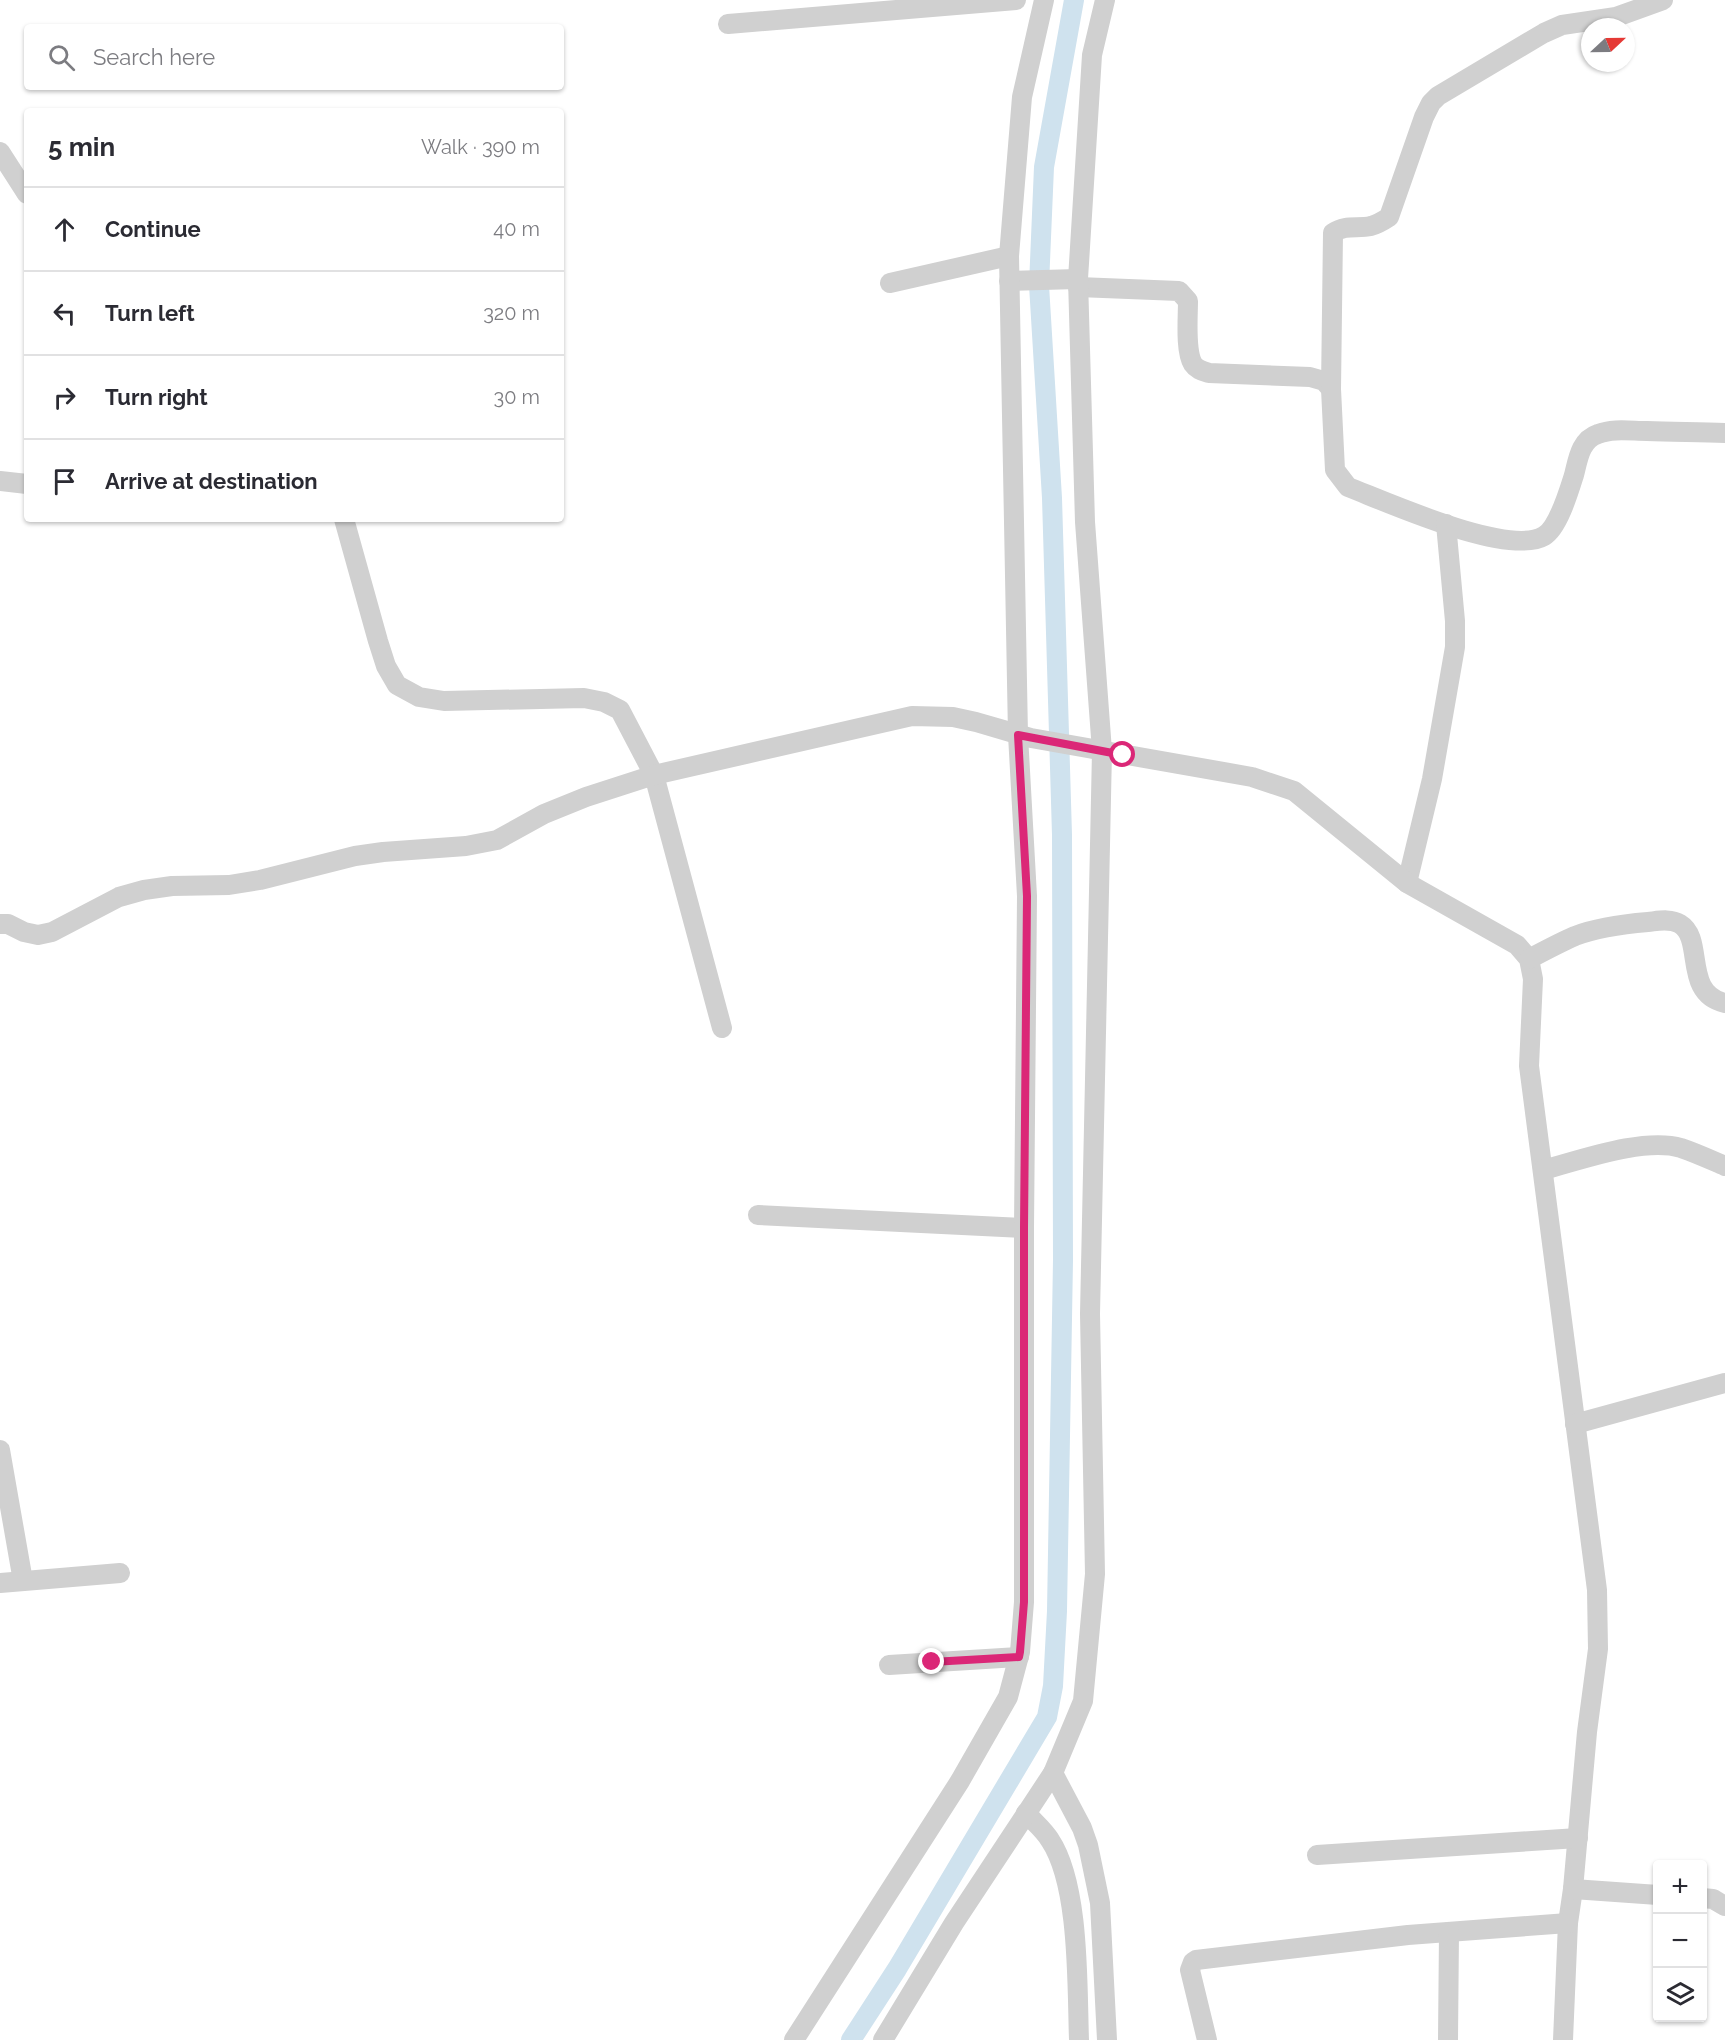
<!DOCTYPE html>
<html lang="en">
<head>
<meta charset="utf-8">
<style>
	body { margin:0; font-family:Raleway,sans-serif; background:#f7f7f7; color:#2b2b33 }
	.controls { position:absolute; right:18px; bottom:18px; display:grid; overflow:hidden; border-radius:6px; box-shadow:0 2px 4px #0004 }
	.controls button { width:54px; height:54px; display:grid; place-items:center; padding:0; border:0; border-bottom:2px solid #e1e1e2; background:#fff; color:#2b2b33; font:30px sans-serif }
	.compass { position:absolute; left:1581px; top:18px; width:54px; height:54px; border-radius:50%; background:#fff; box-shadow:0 2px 4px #0004; rotate:68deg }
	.stop { position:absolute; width:18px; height:18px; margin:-14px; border:4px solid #db2777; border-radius:50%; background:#fff }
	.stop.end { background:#db2777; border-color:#fff; box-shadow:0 2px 6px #0008 }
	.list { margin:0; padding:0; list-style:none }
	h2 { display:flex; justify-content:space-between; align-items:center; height:78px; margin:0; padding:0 24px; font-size:26px }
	h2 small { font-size:20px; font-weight:400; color:#7c7c81 }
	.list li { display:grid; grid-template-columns:39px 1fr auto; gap:18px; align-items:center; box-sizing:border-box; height:84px; padding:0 24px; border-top:2px solid #e1e1e2 }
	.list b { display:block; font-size:22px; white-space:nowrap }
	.list em { font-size:20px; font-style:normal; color:#7c7c81 }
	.icon { flex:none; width:33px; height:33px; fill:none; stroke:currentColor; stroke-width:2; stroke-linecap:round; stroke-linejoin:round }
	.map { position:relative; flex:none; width:1725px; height:2040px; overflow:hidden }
	.search { position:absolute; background:#fff; box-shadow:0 2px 4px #0004; left:24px; top:24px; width:540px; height:66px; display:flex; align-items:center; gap:15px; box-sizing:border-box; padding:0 21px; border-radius:6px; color:#7c7c81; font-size:22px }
	.panel { position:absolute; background:#fff; box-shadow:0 2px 4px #0004; left:24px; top:108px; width:540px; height:414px; border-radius:6px }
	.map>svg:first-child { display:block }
</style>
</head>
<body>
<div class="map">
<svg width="1725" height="2040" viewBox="0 0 1725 2040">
	<rect width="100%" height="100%" fill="#fff"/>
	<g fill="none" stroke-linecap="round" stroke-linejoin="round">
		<polyline stroke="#cfe2ee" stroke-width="20" points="851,2040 897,1969 1047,1717 1053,1686 1057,1611 1063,1260 1062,835 1052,498 1039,285 1044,167 1074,0"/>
		<g stroke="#d0d0d0" stroke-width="20">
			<polyline points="728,24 1016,0"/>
			<polyline points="0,152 27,194"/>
			<polyline points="1009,281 1078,279"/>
			<polyline points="890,283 1009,256"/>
			<path d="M1078 287 1179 291 1188 301C1188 317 1185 351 1193 364 1197 370 1203 371 1209 373L1310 377 1324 381 1331 389 1335 470 1348 487C1387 502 1508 557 1544 536 1558 528 1569 491 1574 475 1578 460 1580 440 1598 434 1613 428 1631 431 1647 431 1673 432 1699 432 1725 433"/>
			<path d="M1331 389 1333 233C1346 224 1357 229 1371 226 1378 224 1383 221 1389 217L1424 117 1431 103 1438 96 1544 33 1562 25 1616 17 1663 0"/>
			<polyline points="0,481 27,484"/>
			<polyline points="344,519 378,641 386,666 397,685 419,697 444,701 584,698 604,702 620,710 654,775 722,1028"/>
			<polyline points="1407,883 1432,779 1455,647 1455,621 1446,524"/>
			<polyline points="0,924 8,924 24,932 38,935 52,932 119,897 144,890 172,886 229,885 260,880 355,856 383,852 466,846 497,840 544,814 586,797 654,775 912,716 953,717 976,722 1031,738 1252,777 1294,791 1407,883 1517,945 1529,959 1533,979 1529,1066 1597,1590 1598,1649 1587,1732 1573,1889 1568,1923 1563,2040"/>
			<path d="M1529 959C1544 951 1559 943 1575 936 1598 927 1624 924 1648 922 1658 921 1670 918 1680 924 1705 939 1682 993 1725 1003"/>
			<path d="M1543 1170C1581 1160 1644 1137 1681 1148 1696 1153 1711 1160 1725 1166"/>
			<polyline points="758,1215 1024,1228"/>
			<polyline points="1575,1424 1725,1383"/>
			<polyline points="0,1450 23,1581"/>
			<polyline points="0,1583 120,1573"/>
			<polyline points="889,1665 1019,1657"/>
			<polyline points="1053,1773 1082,1828 1088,1845 1100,1903 1107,2040"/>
			<path d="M1026 1813C1034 1822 1044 1830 1050 1840 1080 1885 1077 1986 1079 2040"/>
			<polyline points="1317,1855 1578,1838"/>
			<polyline points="1573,1889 1658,1895"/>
			<polyline points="1702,1898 1713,1899 1725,1906"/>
			<polyline points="794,2040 960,1781 1008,1697 1020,1652 1024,1602 1024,1228 1027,896 1018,735 1009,256 1022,97 1044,0"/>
			<polyline points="883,2040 954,1923 1053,1773 1083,1701 1095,1574 1090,1314 1102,751 1085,522 1078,279 1092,55 1105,0"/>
			<polyline points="1207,2040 1190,1970 1193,1962 1196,1960 1408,1935 1568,1923"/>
			<polyline points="1448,2040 1449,1932"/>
		</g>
	</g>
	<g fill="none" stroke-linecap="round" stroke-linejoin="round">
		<polyline stroke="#db2777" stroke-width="8" points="932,1662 1019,1657 1020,1652 1024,1602 1024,1228 1027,896 1018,735 1123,755"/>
	</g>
</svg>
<div class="controls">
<button>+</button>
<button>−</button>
<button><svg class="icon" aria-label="layers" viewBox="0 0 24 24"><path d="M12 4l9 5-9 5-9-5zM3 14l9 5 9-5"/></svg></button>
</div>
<svg class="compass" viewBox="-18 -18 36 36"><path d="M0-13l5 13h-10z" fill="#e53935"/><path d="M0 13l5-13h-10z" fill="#7c7c81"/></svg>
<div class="stop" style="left:1123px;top:755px"></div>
<div class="stop end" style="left:932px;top:1662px"></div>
<div class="search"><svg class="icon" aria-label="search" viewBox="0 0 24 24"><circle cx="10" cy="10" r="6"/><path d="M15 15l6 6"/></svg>Search here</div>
<section class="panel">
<h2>5 min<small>Walk · 390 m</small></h2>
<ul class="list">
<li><svg class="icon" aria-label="ahead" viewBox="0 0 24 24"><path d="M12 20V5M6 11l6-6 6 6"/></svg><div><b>Continue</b></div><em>40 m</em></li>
<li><svg class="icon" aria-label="left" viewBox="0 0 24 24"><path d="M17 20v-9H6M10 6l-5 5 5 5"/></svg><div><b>Turn left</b></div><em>320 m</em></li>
<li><svg class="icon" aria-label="right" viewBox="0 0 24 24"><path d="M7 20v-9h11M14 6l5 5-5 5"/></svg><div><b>Turn right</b></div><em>30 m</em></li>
<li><svg class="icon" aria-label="arrive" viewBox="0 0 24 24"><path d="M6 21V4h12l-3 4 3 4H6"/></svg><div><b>Arrive at destination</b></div></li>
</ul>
</section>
</div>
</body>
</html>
